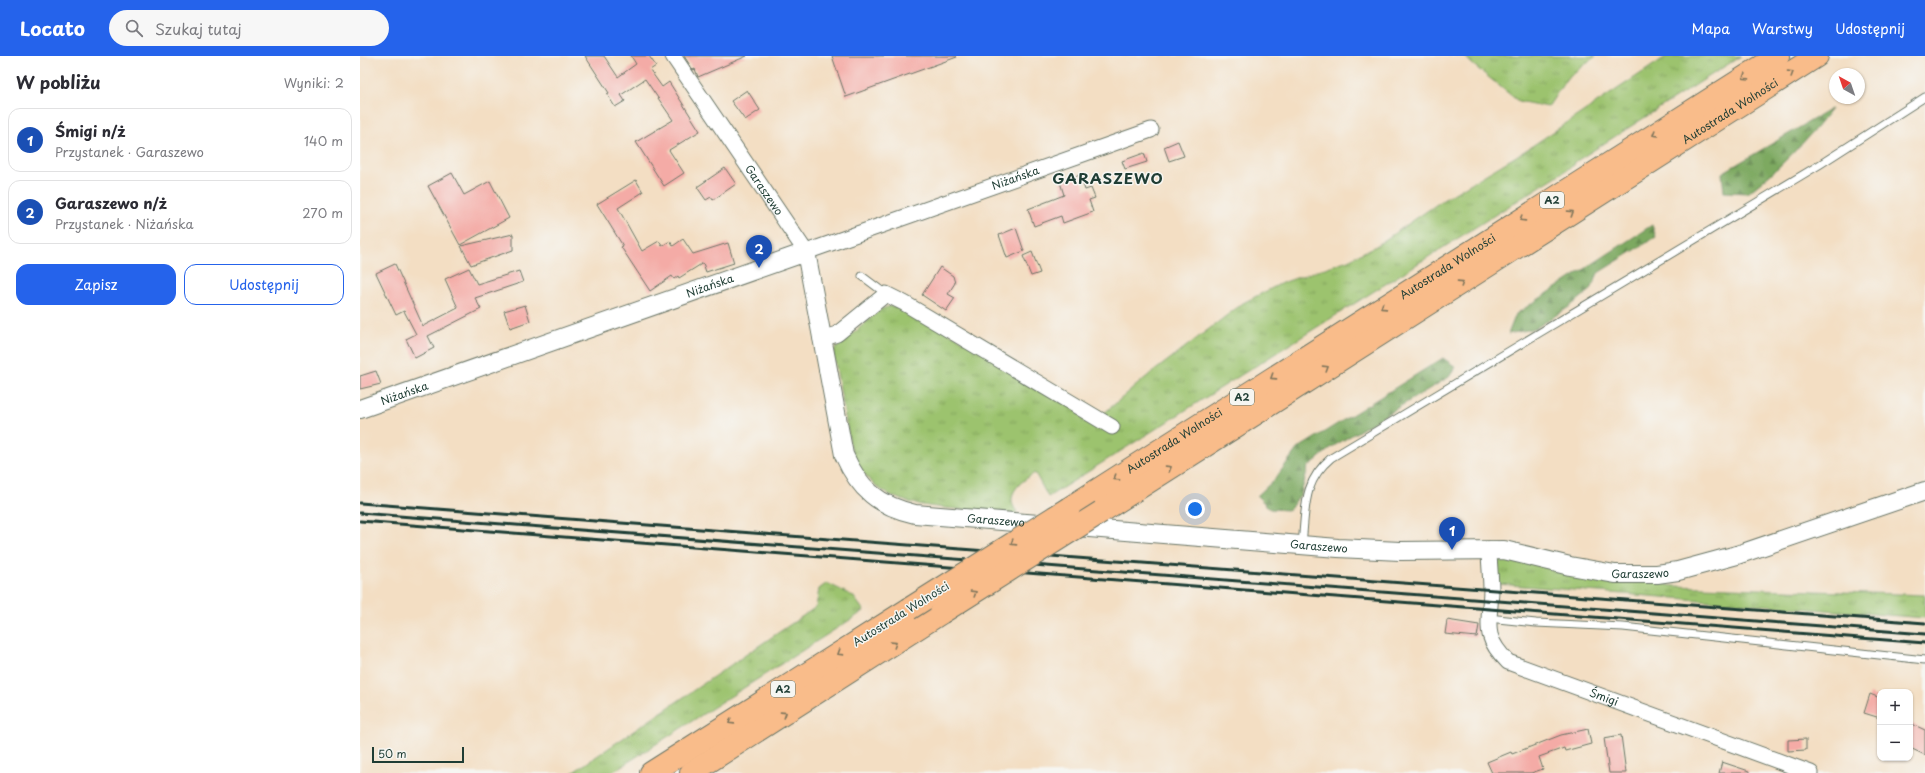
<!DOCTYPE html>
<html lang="pl">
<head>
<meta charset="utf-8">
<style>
	body { margin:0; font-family:"Playpen Sans",sans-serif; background:#f7f7f7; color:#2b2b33 }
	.controls { position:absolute; right:12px; bottom:12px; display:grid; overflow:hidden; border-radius:8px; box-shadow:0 1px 3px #0004 }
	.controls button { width:36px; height:36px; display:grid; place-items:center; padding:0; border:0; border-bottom:1px solid #e1e1e2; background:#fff; color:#2b2b33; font:20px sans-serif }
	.compass { position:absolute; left:1469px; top:12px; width:36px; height:36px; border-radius:50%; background:#fff; box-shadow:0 1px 3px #0004; rotate:320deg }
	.scale { position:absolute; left:12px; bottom:10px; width:92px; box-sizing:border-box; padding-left:4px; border:2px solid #1f3d34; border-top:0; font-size:11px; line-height:14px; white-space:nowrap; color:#1f3d34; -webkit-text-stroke:3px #f6f6f2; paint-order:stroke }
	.you { position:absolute; left:835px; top:453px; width:14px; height:14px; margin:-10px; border:3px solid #fff; border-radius:50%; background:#1a73e8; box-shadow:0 0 0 6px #1a73e833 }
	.badge { display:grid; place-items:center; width:26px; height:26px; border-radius:50%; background:#2563eb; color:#fff; font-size:13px; font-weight:700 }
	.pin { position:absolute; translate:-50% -33px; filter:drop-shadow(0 1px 2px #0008) }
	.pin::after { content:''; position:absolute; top:21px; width:14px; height:12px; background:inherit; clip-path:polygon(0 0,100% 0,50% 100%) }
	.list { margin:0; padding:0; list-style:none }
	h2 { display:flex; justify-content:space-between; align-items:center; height:52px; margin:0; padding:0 16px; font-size:17px }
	h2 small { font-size:13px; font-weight:400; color:#7c7c81 }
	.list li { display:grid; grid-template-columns:26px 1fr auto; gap:12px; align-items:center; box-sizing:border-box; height:64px; margin:0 8px 8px; padding:0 8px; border:1px solid #e1e1e2; border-radius:12px }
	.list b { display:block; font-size:15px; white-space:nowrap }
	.list p { margin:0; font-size:13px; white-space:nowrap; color:#7c7c81 }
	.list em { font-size:13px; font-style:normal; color:#7c7c81 }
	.actions { display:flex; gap:8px; padding:12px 16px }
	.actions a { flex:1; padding:9px 0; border:1px solid #2563eb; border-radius:12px; text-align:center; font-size:14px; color:#2563eb }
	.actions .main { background:#2563eb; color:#fff }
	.icon { flex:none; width:22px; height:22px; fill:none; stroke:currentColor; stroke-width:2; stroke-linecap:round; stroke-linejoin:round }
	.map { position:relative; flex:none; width:1565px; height:717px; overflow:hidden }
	header { display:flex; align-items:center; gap:24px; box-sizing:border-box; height:56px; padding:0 20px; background:#2563eb; color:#fff }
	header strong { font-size:19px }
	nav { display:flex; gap:22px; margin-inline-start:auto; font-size:14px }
	.search { width:280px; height:36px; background:#f7f7f7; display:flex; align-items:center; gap:10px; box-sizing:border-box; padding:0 14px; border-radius:22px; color:#7c7c81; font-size:15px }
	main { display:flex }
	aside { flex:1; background:#fff }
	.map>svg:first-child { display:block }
</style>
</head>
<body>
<header>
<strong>Locato</strong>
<div class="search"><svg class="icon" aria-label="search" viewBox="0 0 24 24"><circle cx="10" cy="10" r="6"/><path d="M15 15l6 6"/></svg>Szukaj tutaj</div>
<nav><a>Mapa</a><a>Warstwy</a><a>Udostępnij</a></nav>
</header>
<main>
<aside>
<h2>W pobliżu<small>Wyniki: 2</small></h2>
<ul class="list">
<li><span class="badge" style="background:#1a4fb4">1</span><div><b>Śmigi n/ż</b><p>Przystanek · Garaszewo</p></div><em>140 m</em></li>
<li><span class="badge" style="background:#1a4fb4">2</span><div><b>Garaszewo n/ż</b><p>Przystanek · Niżańska</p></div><em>270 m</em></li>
</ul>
<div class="actions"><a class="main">Zapisz</a><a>Udostępnij</a></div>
</aside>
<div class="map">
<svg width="1565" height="717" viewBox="0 0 1565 717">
	<defs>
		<pattern id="grass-tufts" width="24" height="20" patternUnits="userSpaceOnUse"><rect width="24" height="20" fill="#9cc36e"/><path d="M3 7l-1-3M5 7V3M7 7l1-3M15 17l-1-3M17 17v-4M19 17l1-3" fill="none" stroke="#7fa05b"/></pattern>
		<pattern id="forest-firs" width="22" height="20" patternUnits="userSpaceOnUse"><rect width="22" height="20" fill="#7da961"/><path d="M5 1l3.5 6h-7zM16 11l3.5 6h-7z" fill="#668b51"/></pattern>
	</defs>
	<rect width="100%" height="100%" fill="#f6f6f2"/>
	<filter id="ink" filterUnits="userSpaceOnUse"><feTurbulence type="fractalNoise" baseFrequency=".025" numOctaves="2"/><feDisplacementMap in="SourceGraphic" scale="8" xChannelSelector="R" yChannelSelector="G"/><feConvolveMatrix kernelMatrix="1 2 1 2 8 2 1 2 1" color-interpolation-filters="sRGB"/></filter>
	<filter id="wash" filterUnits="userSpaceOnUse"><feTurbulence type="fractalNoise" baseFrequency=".012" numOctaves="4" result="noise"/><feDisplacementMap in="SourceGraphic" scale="16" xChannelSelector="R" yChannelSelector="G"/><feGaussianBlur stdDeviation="0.9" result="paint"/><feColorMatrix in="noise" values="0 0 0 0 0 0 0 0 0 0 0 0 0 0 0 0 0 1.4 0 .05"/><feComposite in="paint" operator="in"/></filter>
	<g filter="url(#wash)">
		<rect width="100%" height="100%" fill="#f3dec3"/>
		<g fill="url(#grass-tufts)" stroke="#5e8051">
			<polygon points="1105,0 1236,0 1207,22 1188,51 1158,45 1111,7"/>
			<path d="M1307 0H1381L1215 106 1214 109 688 441 675 417C661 425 643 439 657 456L654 458C635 456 616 455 596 453 547 449 506 442 490 388L473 295 521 253 531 250 537 252 539 250 742 359 785 322 883 247 922 227 988 204 1016 190 1083 144 1163 96Z"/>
			<polygon points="1143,501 1307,523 1306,526 1308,529 1314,530 1565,539 1565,562 1138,528 1136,507"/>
			<polygon points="467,527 493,540 504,555 251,717 212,717 456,551 459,533"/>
		</g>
		<g fill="url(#forest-firs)" stroke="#4e734a">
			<path d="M1471 53C1446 86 1421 111 1388 137L1364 136 1362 117Z"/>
			<polygon points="1292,169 1296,181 1238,217 1231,234 1209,251 1176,272 1148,278 1156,258"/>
			<polygon points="1083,302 1096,311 1089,321 972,391 948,411 941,438 929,454 910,453 897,440 915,423 937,393"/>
		</g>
		<g id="blocks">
			<g fill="#f4aba6">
				<polygon points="225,0 244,0 258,21 276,8 271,0 289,0 296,10 290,14 302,31 309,26 340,75 309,94 324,117 304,130 276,86 313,64 285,23 261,39 265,45 255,51 247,38 249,37"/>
				<polygon points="324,0 387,0 338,21 335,13 333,14"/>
				<polygon points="472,0 596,0 597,1 486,41"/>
				<polygon points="387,34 400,54 385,64 371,45"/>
				<polygon points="818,85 824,100 809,105 804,91"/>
				<polygon points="784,97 787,106 765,113 762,105"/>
				<polygon points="365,112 376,128 353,144 351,141 346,144 337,131"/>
				<polygon points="92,117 104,139 130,125 149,162 100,189 68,130"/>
				<polygon points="720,119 725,134 731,132 735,142 729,144 733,156 703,167 701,160 674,170 668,153 704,139 700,126"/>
				<polygon points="276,124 283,136 258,152 282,195 299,185 302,190 310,185 313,190 323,183 333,198 368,187 374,207 346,216 343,207 319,222 318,220 314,223 312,220 290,235 261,191 263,190 237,148"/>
				<polygon points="656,172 664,195 647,202 639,179"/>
				<polygon points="153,178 153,194 111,209 101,190"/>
				<polygon points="672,196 680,217 671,220 663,200"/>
				<polygon points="35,208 63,270 98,252 85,223 109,212 117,228 159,215 163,226 115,242 121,253 68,280 74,292 55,302 46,283 56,278 44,255 36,259 16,217"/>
				<polygon points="580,211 593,220 595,227 588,238 595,242 586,255 562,239"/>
				<polygon points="165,249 170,265 150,272 144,255"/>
				<polygon points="16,315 21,328 0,333 0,320"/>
				<polygon points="1087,564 1119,569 1117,581 1085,578"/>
				<polygon points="1510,638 1520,642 1520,662 1504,657"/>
				<polygon points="1550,667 1565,674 1565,699 1550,692"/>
				<polygon points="1228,673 1231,688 1205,695 1204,692 1179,701 1183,713 1171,717 1132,717 1127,706 1151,696 1152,698 1201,679"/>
				<polygon points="1261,679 1266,717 1249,717 1244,682"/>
				<polygon points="1446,683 1446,694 1428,695 1428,684"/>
				<polygon points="1362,706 1389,715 1389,717 1359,717"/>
			</g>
		</g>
	</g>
	<g filter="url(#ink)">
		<use href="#blocks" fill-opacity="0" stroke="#697566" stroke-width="1"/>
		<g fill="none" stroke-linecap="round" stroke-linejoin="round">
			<g stroke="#697566" stroke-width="9">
				<g id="service">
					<polyline points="502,220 526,238"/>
					<path d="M942 488C946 454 942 426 971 402L1459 109 1565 41"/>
					<polyline points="1128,562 1176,567 1263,571 1565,604"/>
				</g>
			</g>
			<g stroke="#697566" stroke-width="17">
				<g id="minor">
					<path id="s1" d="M313 0 446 196 791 74"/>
					<polyline points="461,283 477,278 526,238 544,247 752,371"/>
					<path id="s2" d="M1129 493C1129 507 1131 521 1131 534 1130 568 1121 579 1148 606L1451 717"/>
				</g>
			</g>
			<g stroke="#697566" stroke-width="20">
				<g id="tertiary">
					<path id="s3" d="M0 353 446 196 484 399C499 433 519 450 555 458L978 492 1040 495 1144 494 1210 510 1255 518H1297L1318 515 1377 499 1565 435"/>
				</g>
			</g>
			<g stroke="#697566" stroke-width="24">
				<g id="motorway">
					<path id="s4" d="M709 452 1418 0"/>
					<path id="s5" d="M741 456 1457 0"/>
					<polyline points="291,717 549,553"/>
					<polyline points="331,717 581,557"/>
				</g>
			</g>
			<use href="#service" stroke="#fff" stroke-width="7"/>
			<use href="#minor" stroke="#fff" stroke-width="15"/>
			<use href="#tertiary" stroke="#fff" stroke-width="18"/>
			<use href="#motorway" stroke="#f9bc8a" stroke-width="22"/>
			<g stroke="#1f3d34" stroke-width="3">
				<polyline points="0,447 1565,567"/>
				<polyline points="0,457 1565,578"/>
				<polyline points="0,465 1565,587"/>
			</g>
			<g stroke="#697566" stroke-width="24" stroke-linecap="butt">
				<g id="motorway-bridge">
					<polyline points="549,553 709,452"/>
					<polyline points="581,557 741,456"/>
				</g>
			</g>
			<use href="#motorway-bridge" stroke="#f9bc8a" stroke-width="22"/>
		</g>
		<defs><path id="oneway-chevron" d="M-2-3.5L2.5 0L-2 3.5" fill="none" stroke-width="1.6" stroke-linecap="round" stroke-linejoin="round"/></defs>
		<g stroke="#81765b">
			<use href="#oneway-chevron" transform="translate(1431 17) rotate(-32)"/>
			<use href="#oneway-chevron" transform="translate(1385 21) rotate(148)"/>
			<use href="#oneway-chevron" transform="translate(1295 78) rotate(148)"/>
			<use href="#oneway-chevron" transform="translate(1211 157) rotate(-33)"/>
			<use href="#oneway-chevron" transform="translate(1162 163) rotate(148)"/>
			<use href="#oneway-chevron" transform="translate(1101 227) rotate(-33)"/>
			<use href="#oneway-chevron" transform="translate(1023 251) rotate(147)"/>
			<use href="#oneway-chevron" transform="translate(966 312) rotate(-32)"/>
			<use href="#oneway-chevron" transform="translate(913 321) rotate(147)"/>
			<use href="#oneway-chevron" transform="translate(809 412) rotate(-32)"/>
			<use href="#oneway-chevron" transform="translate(756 422) rotate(147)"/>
			<use href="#oneway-chevron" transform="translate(653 487) rotate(148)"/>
			<use href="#oneway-chevron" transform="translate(614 537) rotate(-32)"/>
			<use href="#oneway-chevron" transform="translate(534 588) rotate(-33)"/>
			<use href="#oneway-chevron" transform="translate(480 597) rotate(148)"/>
			<use href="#oneway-chevron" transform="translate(424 658) rotate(-33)"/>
			<use href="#oneway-chevron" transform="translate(371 666) rotate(148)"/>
		</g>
	</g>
	<g text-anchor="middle" stroke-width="3" stroke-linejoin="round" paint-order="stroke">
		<g fill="#f6f6f2" stroke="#60746d" stroke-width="1">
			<rect x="1180" y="136" width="24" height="16" rx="3"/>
			<rect x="870" y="333" width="24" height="16" rx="3"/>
			<rect x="411" y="625" width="24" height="16" rx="3"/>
		</g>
		<g font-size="10" font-weight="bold" fill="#1f3d34">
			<text x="1192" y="148">A2</text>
			<text x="882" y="345">A2</text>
			<text x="423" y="637">A2</text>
		</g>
		<g font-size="11" fill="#1f3d34" stroke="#f6f6f2">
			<text dy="4" stroke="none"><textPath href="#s5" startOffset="746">Autostrada Wolności</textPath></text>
			<text dy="4" stroke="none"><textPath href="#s1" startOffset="459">Niżańska</textPath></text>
			<text dy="4" stroke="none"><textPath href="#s1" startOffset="162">Garaszewo</textPath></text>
			<text dy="4" stroke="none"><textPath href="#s4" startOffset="449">Autostrada Wolności</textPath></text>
			<text dy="4" stroke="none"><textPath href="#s3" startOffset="371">Niżańska</textPath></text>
			<text dy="4" stroke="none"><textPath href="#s3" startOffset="47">Niżańska</textPath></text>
			<text dy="4" stroke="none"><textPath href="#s4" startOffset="125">Autostrada Wolności</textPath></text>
			<text dy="4" stroke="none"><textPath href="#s3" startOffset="857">Garaszewo</textPath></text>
			<text dy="4" stroke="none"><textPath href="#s3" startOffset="1181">Garaszewo</textPath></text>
			<text dy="4" stroke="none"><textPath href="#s3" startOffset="1505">Garaszewo</textPath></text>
			<text transform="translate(541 558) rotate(-32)" y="4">Autostrada Wolności</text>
			<text dy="4" stroke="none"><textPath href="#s2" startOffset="221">Śmigi</textPath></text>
		</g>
		<g font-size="15" font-weight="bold" letter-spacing="1" fill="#1f3d34" stroke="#f6f6f2">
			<text x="748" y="128">GARASZEWO</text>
		</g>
	</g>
</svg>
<div class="controls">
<button>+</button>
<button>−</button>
</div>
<svg class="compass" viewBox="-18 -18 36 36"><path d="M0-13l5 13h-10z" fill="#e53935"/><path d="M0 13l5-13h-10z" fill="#7c7c81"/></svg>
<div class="scale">50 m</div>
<div class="you"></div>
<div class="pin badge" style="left:1092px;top:494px;background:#1a4fb4">1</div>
<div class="pin badge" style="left:399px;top:212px;background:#1a4fb4">2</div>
</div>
</main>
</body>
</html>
